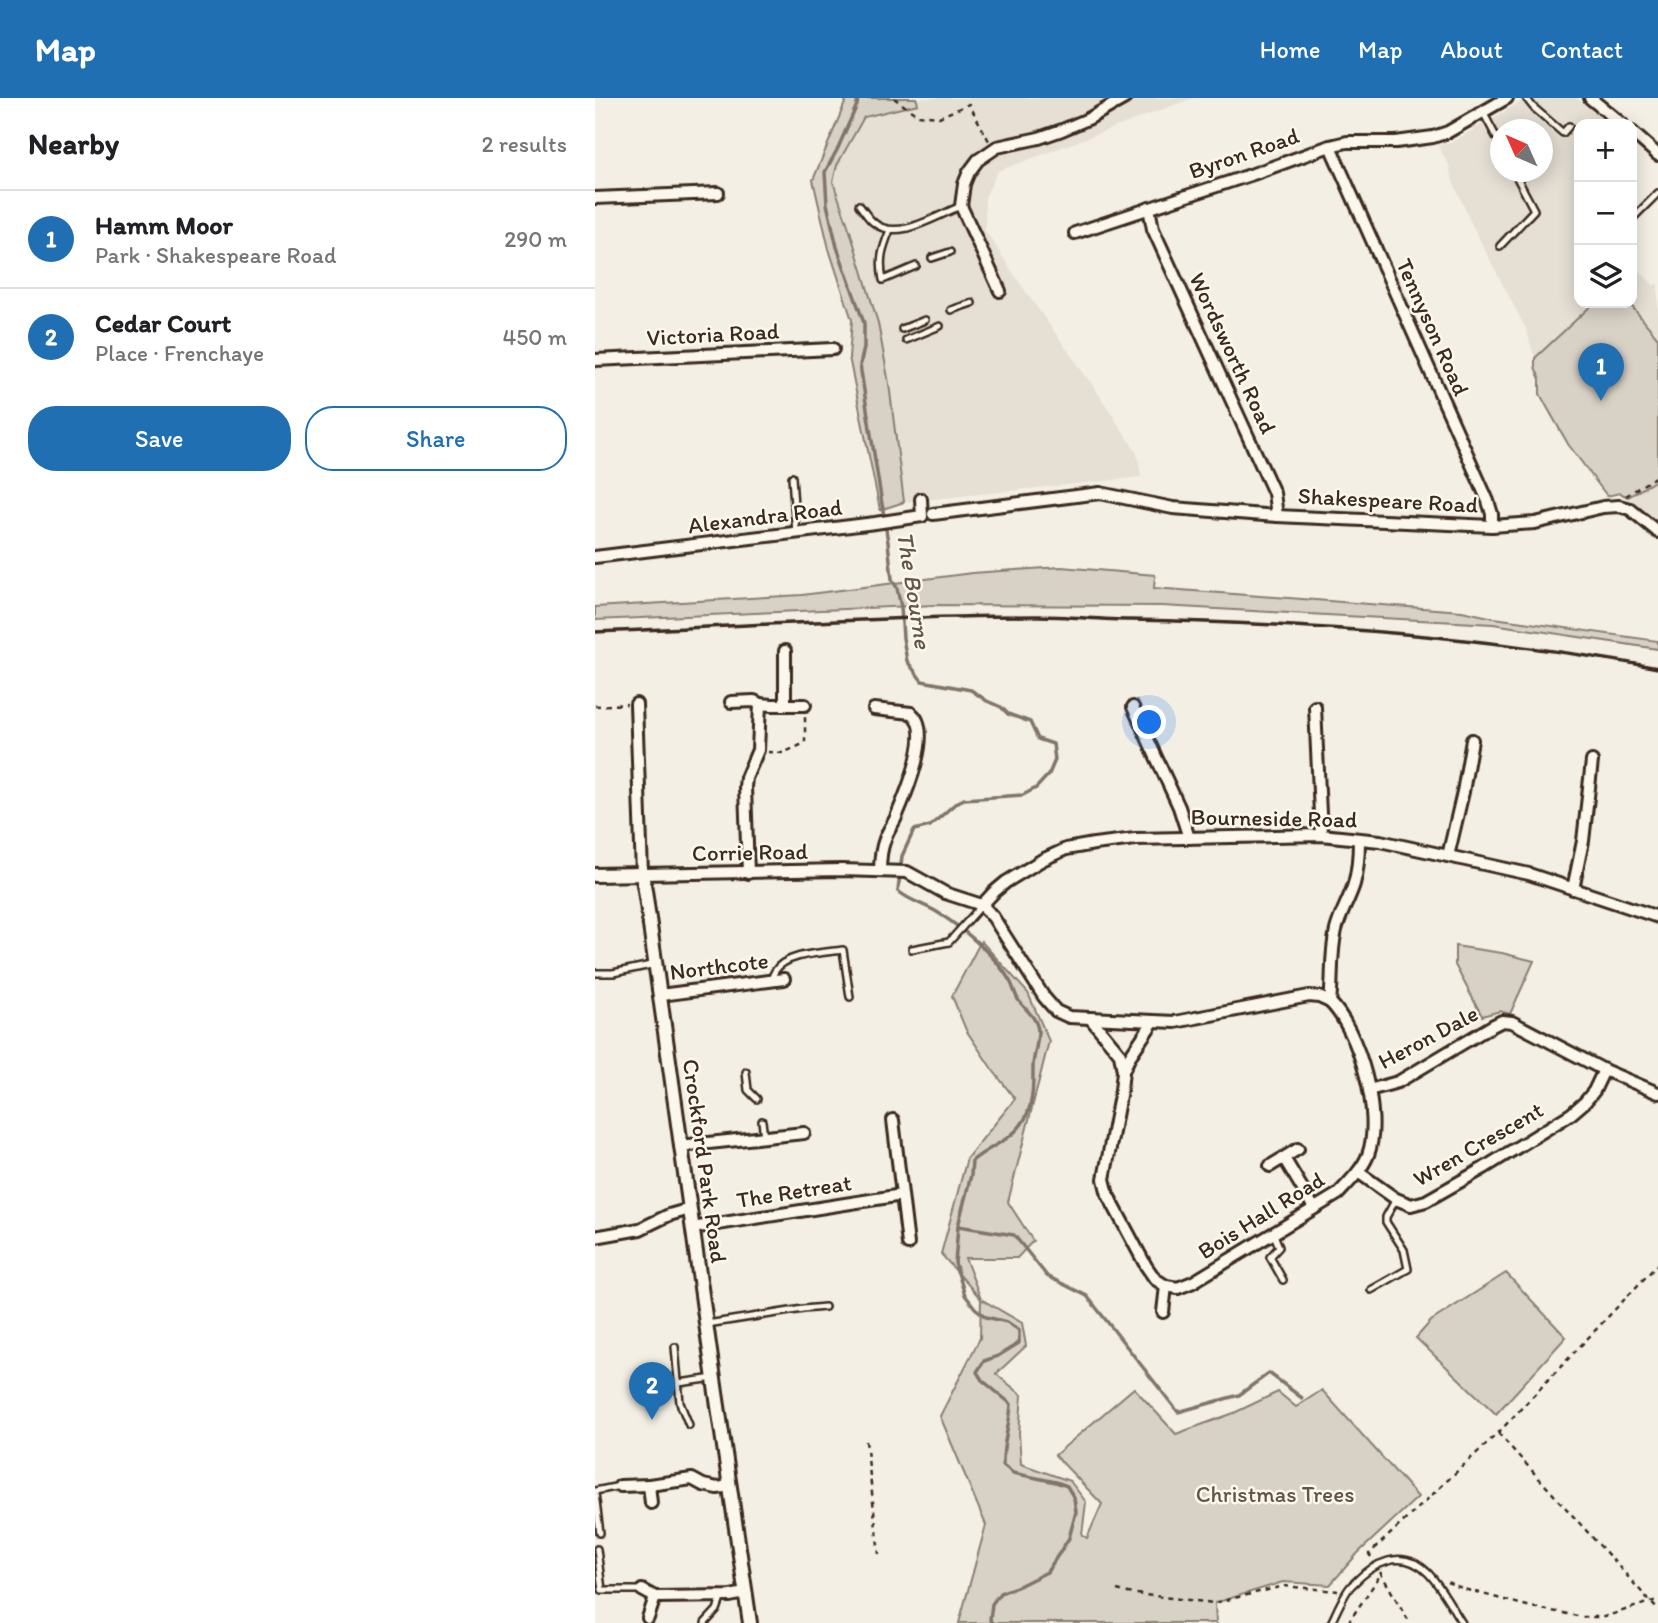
<!DOCTYPE html>
<html lang="en">
<head>
<meta charset="utf-8">
<style>
	body { margin:0; font-family:Itim,sans-serif; background:#f6f6f6; color:#202124 }
	.controls { position:absolute; right:21px; top:21px; display:grid; overflow:hidden; border-radius:14px; box-shadow:0 4px 18px #0003 }
	.controls button { width:63px; height:63px; display:grid; place-items:center; padding:0; border:0; border-bottom:2px solid #e0e0e0; background:#fff; color:#202124; font:35px sans-serif }
	.compass { position:absolute; left:895px; top:21px; width:63px; height:63px; border-radius:50%; background:#fff; box-shadow:0 4px 18px #0003; rotate:315deg }
	.you { position:absolute; left:555px; top:625px; width:24px; height:24px; margin:-18px; border:5px solid #fff; border-radius:50%; background:#1a73e8; box-shadow:0 0 0 10px #1a73e833 }
	.badge { display:grid; place-items:center; width:46px; height:46px; border-radius:50%; background:#1f6fb2; color:#fff; font-size:23px; font-weight:700 }
	.pin { position:absolute; translate:-50% -58px; filter:drop-shadow(0 2px 4px #0008) }
	.pin::after { content:''; position:absolute; top:37px; width:24px; height:21px; background:inherit; clip-path:polygon(0 0,100% 0,50% 100%) }
	.list { margin:0; padding:0; list-style:none }
	h2 { display:flex; justify-content:space-between; align-items:center; height:91px; margin:0; padding:0 28px; font-size:30px }
	h2 small { font-size:23px; font-weight:400; color:#757577 }
	.list li { display:grid; grid-template-columns:46px 1fr auto; gap:21px; align-items:center; box-sizing:border-box; height:98px; padding:0 28px; border-top:2px solid #e0e0e0 }
	.list b { display:block; font-size:26px; white-space:nowrap }
	.list p { margin:0; font-size:23px; white-space:nowrap; color:#757577 }
	.list em { font-size:23px; font-style:normal; color:#757577 }
	.actions { display:flex; gap:14px; padding:21px 28px }
	.actions a { flex:1; padding:16px 0; border:2px solid #1f6fb2; border-radius:28px; text-align:center; font-size:24px; color:#1f6fb2 }
	.actions .main { background:#1f6fb2; color:#fff }
	.icon { flex:none; width:38px; height:38px; fill:none; stroke:currentColor; stroke-width:2; stroke-linecap:round; stroke-linejoin:round }
	.map { position:relative; flex:none; width:1063px; height:1525px; overflow:hidden }
	header { display:flex; align-items:center; gap:42px; box-sizing:border-box; height:98px; padding:0 35px; background:#1f6fb2; color:#fff }
	header strong { font-size:33px }
	nav { display:flex; gap:38px; margin-inline-start:auto; font-size:24px }
	main { display:flex }
	aside { flex:1; background:#fff }
	.map>svg:first-child { display:block }
</style>
</head>
<body>
<header>
<strong>Map</strong>
<nav><a>Home</a><a>Map</a><a>About</a><a>Contact</a></nav>
</header>
<main>
<aside>
<h2>Nearby<small>2 results</small></h2>
<ul class="list">
<li><span class="badge">1</span><div><b>Hamm Moor</b><p>Park · Shakespeare Road</p></div><em>290 m</em></li>
<li><span class="badge">2</span><div><b>Cedar Court</b><p>Place · Frenchaye</p></div><em>450 m</em></li>
</ul>
<div class="actions"><a class="main">Save</a><a>Share</a></div>
</aside>
<div class="map">
<svg width="1063" height="1525" viewBox="0 0 1063 1525">
	<rect width="100%" height="100%" fill="#f3efe4"/>
	<filter id="ink" filterUnits="userSpaceOnUse"><feTurbulence type="fractalNoise" baseFrequency=".0143" numOctaves="2"/><feDisplacementMap in="SourceGraphic" scale="14" xChannelSelector="R" yChannelSelector="G"/><feConvolveMatrix kernelMatrix="1 2 1 2 8 2 1 2 1" color-interpolation-filters="sRGB"/></filter>
	<g filter="url(#ink)">
		<g fill="#e5dfd4" fill-rule="evenodd">
			<polygon points="321,0 598,0 403,73 390,99 390,132 428,190 503,295 542,355 546,379 309,404 294,286 283,225 255,133 238,84 242,67 269,19 322,6"/>
			<path d="M932 0H981L1003 15 1015 26H984V205H999L940 260 931 231 877 127 857 81 854 67 843 48 859 43ZM906 32H948V74H906Z"/>
			<polygon points="1037,164 1059,188 1063,185 1063,240 1034,205 1037,205"/>
			<polygon points="1063,381 1063,423 1033,399"/>
		</g>
		<g fill="#d8d1c6" stroke="#8a7e72" stroke-width="2">
			<polygon points="252,0 321,0 323,6 269,19 242,67 238,84 255,133 283,225 294,286 309,404 285,412 254,259 257,222 234,151 218,82"/>
			<polygon points="999,205 1034,205 1063,240 1063,381 1033,399 1025,395 1012,398 973,346 952,309 945,296 945,281 940,269 940,260"/>
			<polygon points="466,469 560,477 559,490 867,513 899,520 1063,543 1063,551 898,526 567,508 340,507 0,522 0,509 207,497 377,475"/>
			<polygon points="386,843 433,895 454,943 413,1104 438,1143 422,1160 370,1160 386,1201 427,1225 431,1248 401,1276 427,1297 424,1335 426,1366 475,1383 491,1404 487,1437 492,1440 507,1406 460,1357 539,1290 581,1336 639,1315 683,1294 701,1309 727,1292 823,1399 763,1455 735,1487 688,1484 620,1505 621,1525 364,1525 391,1427 345,1318 385,1240 386,1201 346,1156 372,1060 420,1001 397,971 371,932 357,898"/>
			<polygon points="860,848 907,855 939,863 915,916 905,913 887,918 860,867"/>
			<polygon points="911,1175 971,1239 901,1316 821,1240 836,1223"/>
		</g>
		<g fill="none" stroke-linecap="round" stroke-linejoin="round">
			<g stroke="#817468" stroke-width="3.5">
				<path d="M263 0 262 7 242 52 230 74 232 106 242 149 269 225V250L265 267 293 444 297 481 302 490 306 509 308 540 312 563 327 583 376 592 392 603 406 609 413 616 435 624 443 641 458 646 460 662 454 676 441 690 428 697 369 701 361 705 335 728 319 732 307 758 303 793C316 804 332 807 345 816 370 832 401 858 415 883 419 890 420 897 424 903 432 913 443 921 443 934 443 945 439 956 438 967 438 985 439 1008 428 1024 416 1043 394 1048 377 1063L376 1077 363 1128 360 1165 370 1197 380 1210 391 1219 412 1224 424 1232V1245L403 1258 389 1263 382 1274 387 1282 416 1306C415 1327 407 1346 408 1367L418 1375 461 1384 472 1388 479 1400 481 1414 474 1440 452 1474 424 1488 405 1495 397 1506 395 1522 397 1525"/>
				<polyline points="363,1128 419,1137 452,1178 492,1198 583,1314 644,1297 674,1275 707,1300"/>
			</g>
			<g stroke="#3b2a1e" stroke-width="10">
				<g id="service">
					<polyline points="931,0 938,9 968,35 974,28"/>
					<polyline points="888,14 906,48"/>
					<path d="M264 107C269 113 273 120 278 124 301 145 343 117 366 108"/>
					<polyline points="1037,121 1063,95"/>
					<path d="M295 132C287 152 284 161 288 182L321 168"/>
					<polyline points="905,148 939,112 919,74"/>
					<polyline points="337,160 355,154"/>
					<polyline points="356,212 377,205"/>
					<polyline points="307,231 330,222"/>
					<polyline points="311,242 345,228"/>
					<polyline points="197,379 201,435"/>
					<polyline points="317,851 354,844 387,807"/>
					<polyline points="0,875 18,875 61,866"/>
					<path d="M176 883C177 879 178 876 180 873 191 855 229 855 248 852L255 899"/>
					<polyline points="151,974 153,992 162,1001"/>
					<polyline points="167,1023 169,1039"/>
					<polyline points="678,1134 684,1149 675,1159 688,1182"/>
					<polyline points="776,1192 813,1171 809,1152 791,1124 791,1119 801,1101"/>
					<polyline points="112,1226 208,1211 230,1209"/>
					<polyline points="80,1249 85,1305 94,1327"/>
					<polyline points="84,1285 119,1280"/>
					<polyline points="0,1393 25,1388"/>
					<polyline points="0,1395 5,1435"/>
					<polyline points="2,1451 7,1492 47,1492"/>
					<polyline points="110,1525 122,1512 127,1498"/>
					<path d="M736 1525C741 1515 750 1493 757 1487 778 1465 807 1449 833 1475 846 1488 857 1510 867 1525"/>
				</g>
			</g>
			<g stroke="#3b2a1e" stroke-width="16">
				<g id="minor">
					<polyline points="995,0 1027,26"/>
					<polyline points="1037,34 1063,57"/>
					<polyline points="735,48 893,403 897,416 897,428"/>
					<polyline points="0,100 123,95"/>
					<polyline points="554,110 558,131 679,395 682,418"/>
					<polyline points="480,135 658,76 735,48 752,44 801,44 838,39 853,34 912,0"/>
					<polyline points="405,193 366,108 369,86 374,74 383,62 402,49 444,40 467,32 493,21 530,0"/>
					<polyline points="0,262 238,251"/>
					<polyline points="338,416 505,395 578,410 682,418 897,428 940,425 1008,409 1024,408 1035,411 1063,434"/>
					<polyline points="0,459 280,425 327,418 326,401"/>
					<polyline points="136,604 159,603 165,606 177,607 210,607"/>
					<path d="M41 606 47 776 246 772 312 774 350 795 387 807 398 819 449 899 461 913 474 919 580 924 714 898 724 899 735 904C738 880 735 857 741 832 745 816 754 802 759 786 763 772 764 757 764 742"/>
					<polyline points="190,607 190,553"/>
					<polyline points="538,609 584,709 594,740"/>
					<polyline points="720,609 726,737"/>
					<path d="M279 611 316 615C339 631 311 696 302 717 299 725 293 732 290 741 286 751 285 762 285 773"/>
					<polyline points="853,758 868,694 877,642"/>
					<polyline points="153,775 150,689 151,680 163,652 165,606"/>
					<polyline points="978,791 988,743 997,663"/>
					<polyline points="387,807 399,794 411,784 447,762 471,751 499,746 540,741 726,737 785,743 934,776 1063,819"/>
					<polyline points="65,897 189,881"/>
					<path d="M496 921 525 956 528 973 526 992 509 1081 513 1097 551 1168 560 1181 571 1188 583 1190 598 1184 743 1096C754 1084 767 1072 773 1057 788 1017 764 933 735 904"/>
					<polyline points="528,973 535,958 558,924"/>
					<polyline points="774,992 803,984 897,928 907,923 917,924 1009,972 1063,995"/>
					<polyline points="298,1022 313,1146"/>
					<polyline points="85,1048 209,1035"/>
					<polyline points="689,1060 719,1110"/>
					<polyline points="675,1068 703,1051"/>
					<polyline points="763,1074 801,1101 816,1107 831,1103 889,1070 976,1016 990,1004 999,993 1009,972"/>
					<polyline points="97,1130 307,1097"/>
					<polyline points="0,1139 45,1131 74,1117 95,1111"/>
					<polyline points="568,1214 571,1188"/>
					<polyline points="25,1388 54,1387"/>
					<polyline points="56,1405 54,1387 97,1381 108,1387 122,1390 135,1388"/>
					<polyline points="47,1492 60,1499 53,1520"/>
					<polyline points="60,1499 135,1498 150,1495"/>
				</g>
			</g>
			<g stroke="#3b2a1e" stroke-width="18">
				<path id="tertiary" d="M0 777 47 776 50 792C84 1036 118 1281 155 1525"/>
			</g>
			<g stroke="#3b2a1e" stroke-width="2.5" stroke-dasharray="5 5" stroke-linecap="butt">
				<polyline points="299,0 322,17 344,19 374,6 394,43"/>
				<polyline points="1031,398 1063,377"/>
				<polyline points="0,608 32,606"/>
				<polyline points="173,654 188,655 210,645 210,617"/>
				<polyline points="903,1335 1063,1512"/>
				<polyline points="271,1343 284,1456"/>
				<polyline points="776,1459 774,1456 903,1335 1063,1166"/>
				<polyline points="785,1474 815,1525"/>
				<polyline points="852,1484 869,1491 936,1509 988,1519 1009,1519 1055,1504 1063,1502"/>
				<polyline points="522,1492 533,1495 619,1505 689,1488 743,1493"/>
				<polyline points="753,1525 784,1479 783,1475"/>
			</g>
			<use href="#service" stroke="#fbf7ec" stroke-width="5"/>
			<use href="#minor" stroke="#fbf7ec" stroke-width="10"/>
			<use href="#tertiary" stroke="#fbf7ec" stroke-width="12"/>
			<path stroke="#3b2a1e" stroke-width="3.5" d="M0 534C148 528 296 518 444 518 475 518 505 522 535 522 712 525 889 538 1063 570"/>
		</g>
	</g>
	<g text-anchor="middle" stroke-width="5" stroke-linejoin="round" paint-order="stroke">
		<g font-size="23" fill="#3b2a1e" stroke="#fbf7ec">
			<text transform="translate(649 55) rotate(-19)" y="8">Byron Road</text>
			<text transform="translate(838 229) rotate(66)" y="8">Tennyson Road</text>
			<text transform="translate(118 236) rotate(-3)" y="8">Victoria Road</text>
			<text transform="translate(638 255) rotate(65)" y="8">Wordsworth Road</text>
			<text transform="translate(793 402) rotate(3)" y="8">Shakespeare Road</text>
			<text transform="translate(170 418) rotate(-7)" y="8">Alexandra Road</text>
			<text transform="translate(679 720) rotate(1)" y="8">Bourneside Road</text>
			<text transform="translate(155 754) rotate(-1)" y="8">Corrie Road</text>
			<text transform="translate(124 868) rotate(-7)" y="8">Northcote</text>
			<text transform="translate(833 939) rotate(-28)" y="8">Heron Dale</text>
			<text transform="translate(883 1046) rotate(-30)" y="8">Wren Crescent</text>
			<text transform="translate(110 1063) rotate(82)" y="8">Crockford Park Road</text>
			<text transform="translate(199 1093) rotate(-9)" y="8">The Retreat</text>
			<text transform="translate(666 1117) rotate(-32)" y="8">Bois Hall Road</text>
		</g>
		<g font-size="23" fill="#625448" stroke="#fbf7ec">
			<text x="680" y="1404">Christmas Trees</text>
		</g>
		<g font-size="24" font-style="italic" fill="#645549" stroke="#fbf7ec">
			<text transform="translate(319 492) rotate(81)" y="8">The Bourne</text>
		</g>
	</g>
</svg>
<div class="controls">
<button>+</button>
<button>−</button>
<button><svg class="icon" aria-label="layers" viewBox="0 0 24 24"><path d="M12 4l9 5-9 5-9-5zM3 14l9 5 9-5"/></svg></button>
</div>
<svg class="compass" viewBox="-18 -18 36 36"><path d="M0-13l5 13h-10z" fill="#e53935"/><path d="M0 13l5-13h-10z" fill="#757577"/></svg>
<div class="you"></div>
<div class="pin badge" style="left:1006px;top:303px">1</div>
<div class="pin badge" style="left:57px;top:1322px">2</div>
</div>
</main>
</body>
</html>
